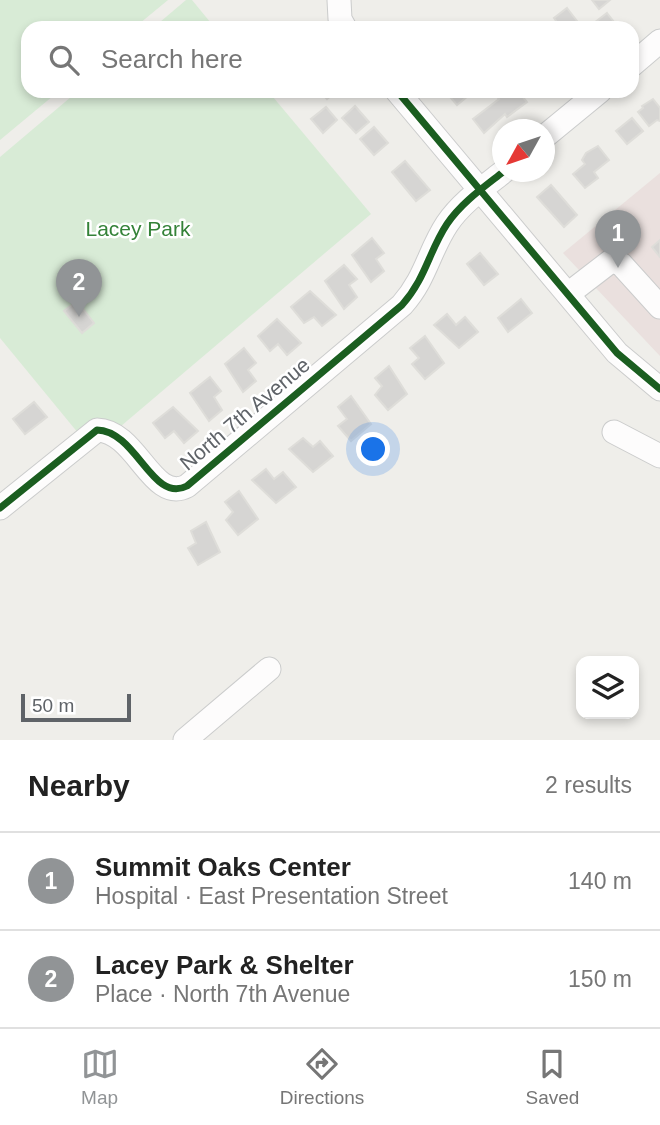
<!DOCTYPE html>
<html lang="en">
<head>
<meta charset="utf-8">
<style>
	body { margin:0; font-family:Arial,sans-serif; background:#f6f6f6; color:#222 }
	.controls { position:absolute; right:21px; bottom:21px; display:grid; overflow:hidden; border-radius:14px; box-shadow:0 4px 10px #0003 }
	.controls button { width:63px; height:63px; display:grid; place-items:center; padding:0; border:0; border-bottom:2px solid #e0e0e0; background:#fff; color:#222; font:35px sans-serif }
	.compass { position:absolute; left:492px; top:119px; width:63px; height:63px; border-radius:50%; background:#fff; box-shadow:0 4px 10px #0003; rotate:230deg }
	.scale { position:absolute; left:21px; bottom:18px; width:110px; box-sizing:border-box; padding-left:7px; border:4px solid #5f6368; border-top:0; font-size:19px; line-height:24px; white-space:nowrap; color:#5f6368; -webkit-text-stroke:5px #fff; paint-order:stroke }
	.you { position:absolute; left:374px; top:450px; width:24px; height:24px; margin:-18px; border:5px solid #fff; border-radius:50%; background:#1a73e8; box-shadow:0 0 0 10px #1a73e833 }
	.badge { display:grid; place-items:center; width:46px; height:46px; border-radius:50%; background:#919496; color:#fff; font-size:23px; font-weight:700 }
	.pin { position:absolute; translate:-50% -58px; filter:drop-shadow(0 2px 4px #0008) }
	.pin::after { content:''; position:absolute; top:37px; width:24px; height:21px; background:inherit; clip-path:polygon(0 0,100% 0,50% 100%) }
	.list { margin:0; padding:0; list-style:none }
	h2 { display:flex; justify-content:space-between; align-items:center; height:91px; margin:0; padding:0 28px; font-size:30px }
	h2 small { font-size:23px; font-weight:400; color:#767676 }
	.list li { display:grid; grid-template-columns:46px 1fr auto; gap:21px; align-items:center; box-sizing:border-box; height:98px; padding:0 28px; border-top:2px solid #e0e0e0 }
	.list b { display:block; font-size:26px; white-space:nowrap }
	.list p { margin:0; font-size:23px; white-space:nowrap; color:#767676 }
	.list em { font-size:23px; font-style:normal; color:#767676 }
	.icon { flex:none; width:38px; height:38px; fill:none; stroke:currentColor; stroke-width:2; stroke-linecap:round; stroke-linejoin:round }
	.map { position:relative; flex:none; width:660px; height:740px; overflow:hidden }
	.search { position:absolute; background:#fff; box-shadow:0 4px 10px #0003; left:21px; right:21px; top:21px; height:77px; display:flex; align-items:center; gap:18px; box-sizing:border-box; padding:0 24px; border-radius:21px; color:#767676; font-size:26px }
	.sheet { height:287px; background:#fff }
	nav { display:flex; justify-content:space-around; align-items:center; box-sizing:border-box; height:98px; border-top:2px solid #e0e0e0; background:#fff; font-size:19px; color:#767676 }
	nav a { display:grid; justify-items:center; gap:4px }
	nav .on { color:#919496 }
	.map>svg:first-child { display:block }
</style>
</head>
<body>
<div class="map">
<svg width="660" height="740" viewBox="0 0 660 740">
	<rect width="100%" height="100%" fill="#efeeea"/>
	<polygon fill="#eae0de" points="660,173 660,356 563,253"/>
	<g fill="#d8ebd6">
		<polygon points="0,0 168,0 134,28 28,28 28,91 59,91 0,140"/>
		<polygon points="186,0 192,0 215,28 153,28"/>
		<polygon points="78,91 268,91 371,214 114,432 83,439 0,338 0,157"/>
	</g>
	<g fill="#d6d5d3" stroke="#deddd9" stroke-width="2">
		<polygon points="592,0 610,0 599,9"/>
		<polygon points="567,8 577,21 568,28 561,28 554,18"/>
		<polygon points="607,13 618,27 592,28 590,26"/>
		<polygon points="320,91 337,91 327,99"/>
		<polygon points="445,91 474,91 457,105"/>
		<polygon points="497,91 518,91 527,102 507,117 505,114 484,133 473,119 499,99 494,93"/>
		<polygon points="653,99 660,108 660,121 657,120 649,126 638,112 643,108 642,106"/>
		<polygon points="355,106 369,122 356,133 342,118"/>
		<polygon points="326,107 337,120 323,133 311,119"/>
		<polygon points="632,118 643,131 627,144 616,131"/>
		<polygon points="374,127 388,143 374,155 360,139"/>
		<polygon points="598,146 609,160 594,172 598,178 585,188 573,174 585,164 582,160 586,153"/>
		<polygon points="405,161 430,190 416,201 392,172"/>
		<polygon points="551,185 577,215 564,227 537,197"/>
		<polygon points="372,238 384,253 376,259 384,271 371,282 352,255"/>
		<polygon points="660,240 660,257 652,247"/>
		<polygon points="480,253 498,274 484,285 467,264"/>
		<polygon points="344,265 357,279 349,285 357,297 344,309 325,281"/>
		<polygon points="310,291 336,315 322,326 314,317 304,323 291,307"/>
		<polygon points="521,299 532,313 508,332 498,318"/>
		<polygon points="77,301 94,323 82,333 64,311"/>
		<polygon points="447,314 456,325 465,317 478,332 459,348 434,325"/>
		<polygon points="277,319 301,343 287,355 278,344 270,351 258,336"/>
		<polygon points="425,336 444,363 425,379 412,364 419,358 410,348"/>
		<polygon points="244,348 256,363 248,370 256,381 243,392 225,364"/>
		<polygon points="389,366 407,394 388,410 375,395 382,386 375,378"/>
		<polygon points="210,377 221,391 214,397 222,410 209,421 190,393"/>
		<polygon points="351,396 371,424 351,441 338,426 347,419 338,407"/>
		<polygon points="34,402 47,417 25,434 13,419"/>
		<polygon points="173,407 198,431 184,443 174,431 165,438 153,423"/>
		<polygon points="303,438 313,447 320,441 333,456 313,472 289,449"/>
		<polygon points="266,469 274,479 283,472 296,487 276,503 252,480"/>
		<polygon points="239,491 258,519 238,535 226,520 233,512 225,502"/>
		<polygon points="206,522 220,552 198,565 188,548 196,543 191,531"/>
	</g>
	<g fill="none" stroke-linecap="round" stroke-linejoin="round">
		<g stroke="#cbcccc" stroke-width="25">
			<g id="minor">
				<polyline points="339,0 340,19 345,28"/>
				<polyline points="632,65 660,41"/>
				<polyline points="397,91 617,353 660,389"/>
				<polyline points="544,137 600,91"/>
				<polyline points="568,294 611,261 621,264 660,307"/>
				<polyline points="614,432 660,456"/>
				<path d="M0 508 97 430C137 431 152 504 187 486L402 305C426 278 429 251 447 224 461 203 484 187 503 172"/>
				<polyline points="185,740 269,669"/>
			</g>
		</g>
		<use href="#minor" stroke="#fdfcfc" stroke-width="23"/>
		<g stroke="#fff" stroke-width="11">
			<g id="cycleway">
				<polyline points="397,91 617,353 660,389"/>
				<path d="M0 508 97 430C137 431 152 504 187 486L402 305C426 278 429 251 447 224 461 203 484 187 503 172"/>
			</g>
		</g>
		<use href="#cycleway" stroke="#1b5e20" stroke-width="7"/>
	</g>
	<g text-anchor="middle" stroke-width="5" stroke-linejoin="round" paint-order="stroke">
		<g font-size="21" fill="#348238" stroke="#fff">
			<text x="138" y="236">Lacey Park</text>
		</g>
		<g font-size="21" fill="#5f6368" stroke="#fff">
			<text transform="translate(245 414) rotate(-40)" y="7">North 7th Avenue</text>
		</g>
	</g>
</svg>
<div class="controls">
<button><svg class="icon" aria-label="layers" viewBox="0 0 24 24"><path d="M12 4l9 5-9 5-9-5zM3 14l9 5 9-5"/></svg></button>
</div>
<svg class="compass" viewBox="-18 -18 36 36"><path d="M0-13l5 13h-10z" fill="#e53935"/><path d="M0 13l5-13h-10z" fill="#767676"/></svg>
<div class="scale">50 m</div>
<div class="you"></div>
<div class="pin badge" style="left:618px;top:268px">1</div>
<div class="pin badge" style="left:79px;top:317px">2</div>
<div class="search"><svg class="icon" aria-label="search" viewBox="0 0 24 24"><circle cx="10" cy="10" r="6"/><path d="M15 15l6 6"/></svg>Search here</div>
</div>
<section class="sheet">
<h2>Nearby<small>2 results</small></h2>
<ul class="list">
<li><span class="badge">1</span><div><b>Summit Oaks Center</b><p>Hospital · East Presentation Street</p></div><em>140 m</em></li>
<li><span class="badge">2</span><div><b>Lacey Park &amp; Shelter</b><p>Place · North 7th Avenue</p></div><em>150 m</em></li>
</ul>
</section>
<nav>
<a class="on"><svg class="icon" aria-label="map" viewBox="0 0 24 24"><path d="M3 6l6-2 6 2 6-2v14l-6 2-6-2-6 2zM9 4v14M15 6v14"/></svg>Map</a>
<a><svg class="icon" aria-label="directions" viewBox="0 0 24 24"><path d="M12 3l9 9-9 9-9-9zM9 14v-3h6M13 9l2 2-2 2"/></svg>Directions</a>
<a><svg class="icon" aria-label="saved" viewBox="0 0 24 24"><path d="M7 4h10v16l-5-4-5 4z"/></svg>Saved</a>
</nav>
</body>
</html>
